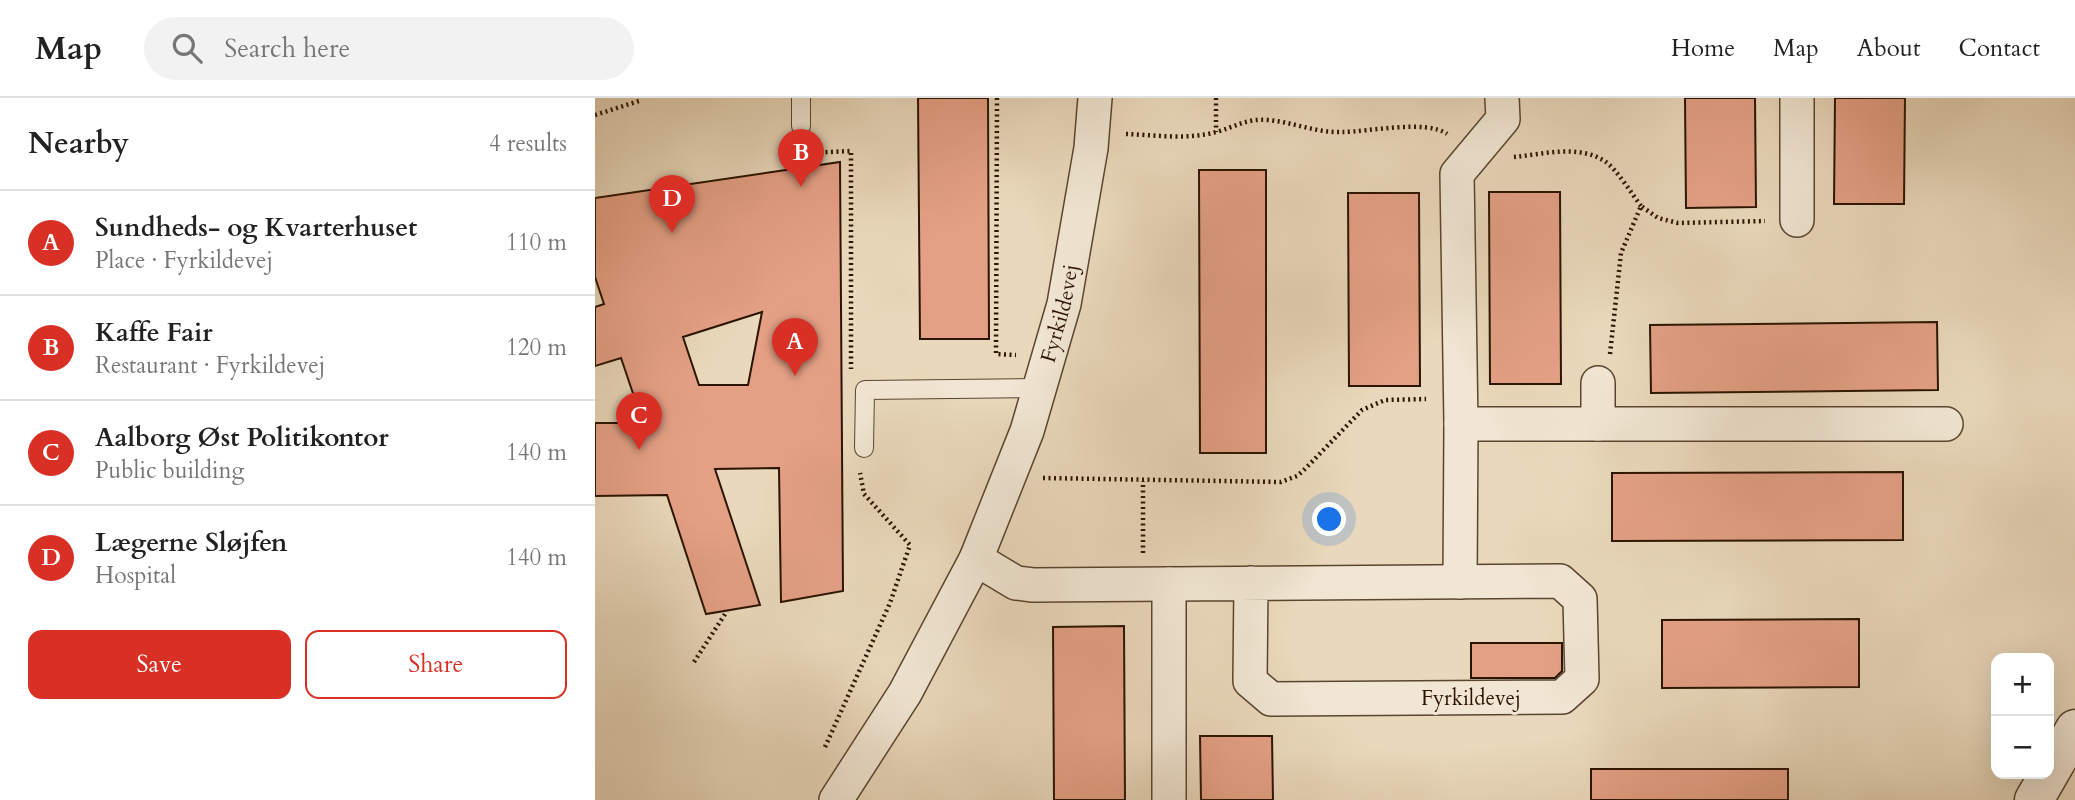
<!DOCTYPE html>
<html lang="en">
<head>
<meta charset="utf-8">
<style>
	body { margin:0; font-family:Cardo,serif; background:#f2f2f2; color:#222 }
	.controls { position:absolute; right:21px; bottom:21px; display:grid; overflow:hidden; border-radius:14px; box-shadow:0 7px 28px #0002 }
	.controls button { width:63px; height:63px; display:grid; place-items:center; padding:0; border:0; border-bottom:2px solid #e0e0e0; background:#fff; color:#222; font:35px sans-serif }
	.you { position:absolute; left:735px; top:422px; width:24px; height:24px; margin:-18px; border:5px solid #fff; border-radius:50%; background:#1a73e8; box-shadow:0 0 0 10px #1a73e833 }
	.badge { display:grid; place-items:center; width:46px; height:46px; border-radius:50%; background:#d93025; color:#fff; font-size:23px; font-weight:700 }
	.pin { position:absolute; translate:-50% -58px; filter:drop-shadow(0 2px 4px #0008) }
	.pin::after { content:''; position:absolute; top:37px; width:24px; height:21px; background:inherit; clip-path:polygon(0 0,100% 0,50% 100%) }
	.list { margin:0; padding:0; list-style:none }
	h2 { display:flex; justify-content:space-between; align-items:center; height:91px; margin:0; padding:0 28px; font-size:30px }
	h2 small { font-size:23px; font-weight:400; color:#767676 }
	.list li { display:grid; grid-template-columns:46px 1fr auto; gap:21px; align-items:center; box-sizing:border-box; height:105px; padding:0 28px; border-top:2px solid #e0e0e0 }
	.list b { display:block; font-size:26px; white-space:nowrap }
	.list p { margin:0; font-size:23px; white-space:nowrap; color:#767676 }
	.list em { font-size:23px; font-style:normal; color:#767676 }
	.actions { display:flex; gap:14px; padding:21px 28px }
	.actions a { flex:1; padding:16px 0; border:2px solid #d93025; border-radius:14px; text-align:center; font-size:24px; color:#d93025 }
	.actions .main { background:#d93025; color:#fff }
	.icon { flex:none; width:38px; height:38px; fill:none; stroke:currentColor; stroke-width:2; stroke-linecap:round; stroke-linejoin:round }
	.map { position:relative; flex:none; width:1480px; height:702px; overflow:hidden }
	header { display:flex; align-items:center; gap:42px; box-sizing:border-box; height:98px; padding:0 35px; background:#fff; border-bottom:2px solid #e0e0e0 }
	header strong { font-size:33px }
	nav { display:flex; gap:38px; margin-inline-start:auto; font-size:24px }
	.search { width:490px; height:63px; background:#f2f2f2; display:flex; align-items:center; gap:18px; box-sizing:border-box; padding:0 24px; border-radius:38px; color:#767676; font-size:26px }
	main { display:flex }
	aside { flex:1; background:#fff }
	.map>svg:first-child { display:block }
</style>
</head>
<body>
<header>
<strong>Map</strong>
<div class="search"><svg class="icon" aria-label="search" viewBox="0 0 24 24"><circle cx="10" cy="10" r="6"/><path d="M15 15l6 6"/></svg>Search here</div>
<nav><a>Home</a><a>Map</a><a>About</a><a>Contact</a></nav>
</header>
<main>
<aside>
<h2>Nearby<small>4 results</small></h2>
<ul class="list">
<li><span class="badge">A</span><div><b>Sundheds- og Kvarterhuset</b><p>Place · Fyrkildevej</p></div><em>110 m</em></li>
<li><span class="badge">B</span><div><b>Kaffe Fair</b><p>Restaurant · Fyrkildevej</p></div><em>120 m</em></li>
<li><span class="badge">C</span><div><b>Aalborg Øst Politikontor</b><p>Public building</p></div><em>140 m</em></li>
<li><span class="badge">D</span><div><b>Lægerne Sløjfen</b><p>Hospital</p></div><em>140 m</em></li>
</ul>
<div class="actions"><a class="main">Save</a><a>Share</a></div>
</aside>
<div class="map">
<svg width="1480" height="702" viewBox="0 0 1480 702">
	<rect width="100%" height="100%" fill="#e9d8bb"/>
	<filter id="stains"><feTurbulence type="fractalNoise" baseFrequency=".00286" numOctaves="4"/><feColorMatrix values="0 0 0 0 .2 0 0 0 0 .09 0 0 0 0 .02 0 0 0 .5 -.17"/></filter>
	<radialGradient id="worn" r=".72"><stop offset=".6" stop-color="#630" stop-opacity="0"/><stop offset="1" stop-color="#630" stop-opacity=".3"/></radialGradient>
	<g fill="#e4a085" stroke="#2b1400" stroke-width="2" fill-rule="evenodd">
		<polygon points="323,0 393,0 394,241 325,241"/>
		<polygon points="1090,0 1160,0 1161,109 1091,110"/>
		<polygon points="1240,0 1310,0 1309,106 1239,106"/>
		<path d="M245 64 248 493 186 504 184 370 120 371 165 507 111 516 72 397 0 398V325H48L26 260 0 268V209L9 206 0 179V100ZM167 214 153 287H104L88 239Z"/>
		<polygon points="604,72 671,72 671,355 605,355"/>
		<polygon points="894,94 965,94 966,286 895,286"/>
		<polygon points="753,95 824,95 825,288 754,288"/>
		<polygon points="1342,224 1343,292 1056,295 1055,227"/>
		<polygon points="1308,374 1308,442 1017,443 1017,375"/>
		<polygon points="1264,521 1264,589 1067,590 1067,522"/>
		<polygon points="529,528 530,702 459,702 458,529"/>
		<polygon points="876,545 967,545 967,573 960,580 876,580"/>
		<polygon points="605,638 677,638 678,702 606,702"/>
		<rect x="996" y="671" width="197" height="31"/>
	</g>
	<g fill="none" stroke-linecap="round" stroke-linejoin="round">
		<g stroke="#5a452f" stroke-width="20">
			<g id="service">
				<polyline points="206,28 206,0"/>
				<polyline points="269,350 270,292 444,290"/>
			</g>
		</g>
		<g stroke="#5a452f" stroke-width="36">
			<g id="minor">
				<polyline points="1202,0 1202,122"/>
				<polyline points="1003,285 1003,326"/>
				<polyline points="866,326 862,76 908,21 907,0"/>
				<polyline points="381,461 421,485 438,487 965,483 985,501 987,581 967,599 676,601 655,583 656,485"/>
				<polyline points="865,484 866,326 1351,326"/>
				<polyline points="574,486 574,702"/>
				<path id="s1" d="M241 702 310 595 381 461 432 333 469 206 496 50 500 0"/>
			</g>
		</g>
		<g stroke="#5a452f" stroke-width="41">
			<polyline id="tertiary" points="1439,702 1480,631"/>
		</g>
		<g stroke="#2b1400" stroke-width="4.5" stroke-dasharray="2 3.5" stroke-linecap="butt">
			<polyline points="402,0 401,256 421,257"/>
			<polyline points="621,0 621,34"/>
			<polyline points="0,17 47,2"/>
			<path d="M531 36C560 37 593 42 621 34 640 29 652 20 673 22 698 24 721 35 747 34 772 34 832 21 852 36"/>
			<polyline points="214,55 256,53 256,271"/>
			<path d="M919 59C949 56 985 46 1011 64 1022 72 1037 96 1046 108"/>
			<polyline points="1015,256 1026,155 1046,108 1063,120 1083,125 1170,123"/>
			<polyline points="448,380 686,384 702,378 710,371 767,312 790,302 831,301"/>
			<polyline points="548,455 548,383"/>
			<polyline points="99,564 132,513"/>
			<polyline points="230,649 295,505 315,447 269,396 265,375"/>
		</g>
		<use href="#service" stroke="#f1e6d3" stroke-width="18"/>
		<use href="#minor" stroke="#f1e6d3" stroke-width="33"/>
		<use href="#tertiary" stroke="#f1e6d3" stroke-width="38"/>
	</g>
	<g text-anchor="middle" stroke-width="6" stroke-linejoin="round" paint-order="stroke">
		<g font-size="21" fill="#2b1400" stroke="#f1e6d3">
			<text dy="7" stroke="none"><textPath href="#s1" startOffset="539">Fyrkildevej</textPath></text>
			<text x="876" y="607">Fyrkildevej</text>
		</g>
	</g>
	<rect width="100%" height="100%" filter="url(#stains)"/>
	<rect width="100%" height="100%" fill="url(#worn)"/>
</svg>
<div class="controls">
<button>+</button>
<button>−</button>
</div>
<div class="you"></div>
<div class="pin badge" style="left:200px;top:278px">A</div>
<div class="pin badge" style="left:206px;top:89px">B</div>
<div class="pin badge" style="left:44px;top:352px">C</div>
<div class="pin badge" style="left:77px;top:135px">D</div>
</div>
</main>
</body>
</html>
